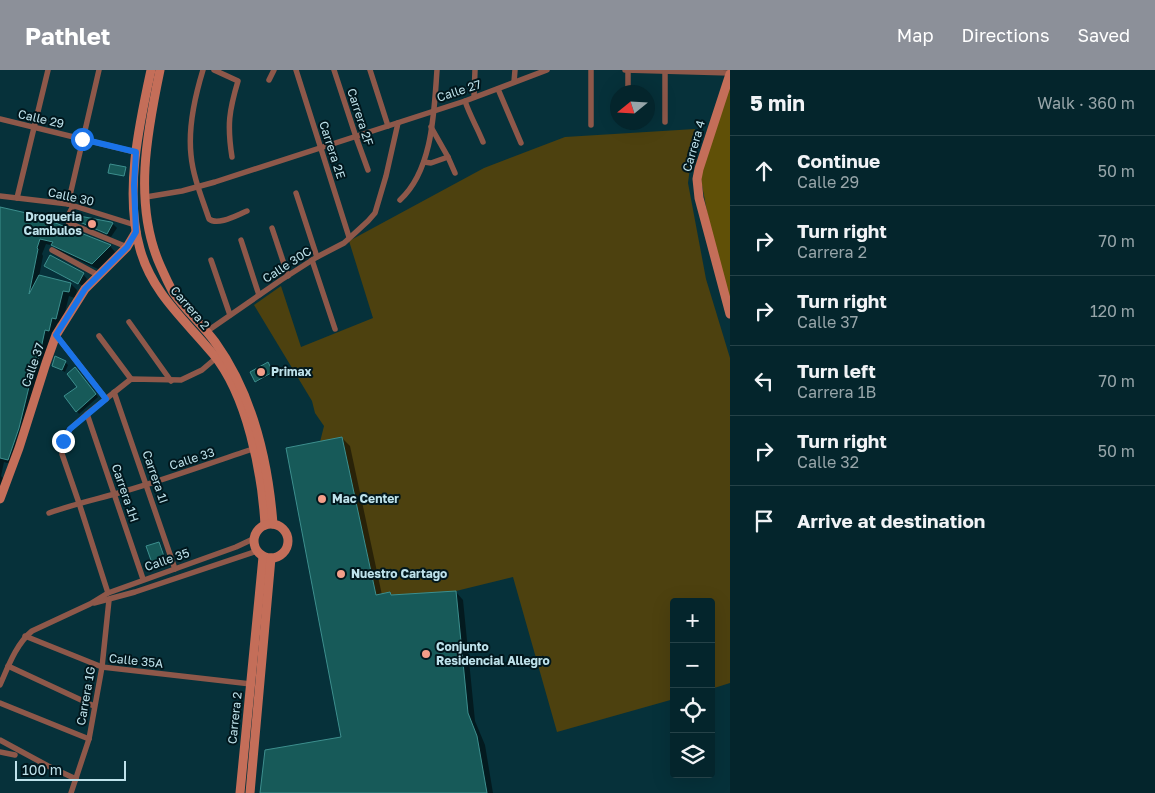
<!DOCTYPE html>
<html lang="en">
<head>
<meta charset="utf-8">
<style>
	body { margin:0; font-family:"Golos Text",sans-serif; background:#0d2d34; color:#f1f3f6 }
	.controls { position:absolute; right:15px; bottom:15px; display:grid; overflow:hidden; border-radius:5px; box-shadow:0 5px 20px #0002 }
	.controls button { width:45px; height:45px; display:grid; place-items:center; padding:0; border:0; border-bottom:1px solid #254248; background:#04252c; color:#f1f3f6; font:25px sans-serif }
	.compass { position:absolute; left:610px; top:15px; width:45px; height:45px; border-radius:50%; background:#04252c; box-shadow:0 5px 20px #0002; rotate:252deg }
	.scale { position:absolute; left:15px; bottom:12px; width:111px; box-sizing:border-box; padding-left:5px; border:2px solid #bee2eb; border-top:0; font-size:14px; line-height:18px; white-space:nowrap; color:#bee2eb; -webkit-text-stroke:4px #01171d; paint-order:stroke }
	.stop { position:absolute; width:15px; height:15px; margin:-11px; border:4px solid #1a73e8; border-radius:50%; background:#fff }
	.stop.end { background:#1a73e8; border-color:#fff; box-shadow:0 1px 5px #0008 }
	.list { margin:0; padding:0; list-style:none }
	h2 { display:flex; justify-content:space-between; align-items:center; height:65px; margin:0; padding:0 20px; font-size:21px }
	h2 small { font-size:16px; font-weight:400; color:#97a5a9 }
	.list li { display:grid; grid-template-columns:32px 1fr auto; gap:15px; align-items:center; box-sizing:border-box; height:70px; padding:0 20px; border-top:1px solid #254248 }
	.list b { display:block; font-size:19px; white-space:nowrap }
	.list p { margin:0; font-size:16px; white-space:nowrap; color:#97a5a9 }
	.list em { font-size:16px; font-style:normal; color:#97a5a9 }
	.icon { flex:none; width:28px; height:28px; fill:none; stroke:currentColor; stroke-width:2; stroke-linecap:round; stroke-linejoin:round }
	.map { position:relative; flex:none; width:730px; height:723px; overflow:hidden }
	header { display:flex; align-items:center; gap:30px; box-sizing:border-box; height:70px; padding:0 25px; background:#8c9099; color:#fff }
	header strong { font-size:24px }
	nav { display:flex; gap:28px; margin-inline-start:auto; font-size:18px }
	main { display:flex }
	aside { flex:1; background:#04252c }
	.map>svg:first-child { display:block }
</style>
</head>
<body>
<header>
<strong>Pathlet</strong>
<nav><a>Map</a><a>Directions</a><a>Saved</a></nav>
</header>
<main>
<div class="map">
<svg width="730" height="723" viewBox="0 0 730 723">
	<rect width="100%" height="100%" fill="#06313a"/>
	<polygon fill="#4d410f" points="695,59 688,113 706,209 730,288 730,613 711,619 711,532 674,532 674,629 557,662 513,507 456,521 391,525 390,522 376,525 342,367 320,372 324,356 315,343 312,331 254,235 281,216 301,277 373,248 349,171 484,98 565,67"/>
	<polygon fill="#605007" points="730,4 730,244 717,195 699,99"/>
	<g fill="#0007">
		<polygon points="0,138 53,150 58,156 110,176 115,182 98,199 59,181 54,176 46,174 42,184 43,186 39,207 71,214 77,220 75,228 69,226 62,254 57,253 55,266 51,265 44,293 41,293 20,379 14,395 4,392 1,406 5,410 0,419"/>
		<polygon points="74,147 113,154 117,158 111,167 78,152"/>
		<polygon points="49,197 83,204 87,209 83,216"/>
		<polygon points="65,292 68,295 65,302 53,296"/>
		<polygon points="269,295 273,303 257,312 256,311"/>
		<polygon points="78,301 98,327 79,344 77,341 79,317"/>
		<polygon points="342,368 350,376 382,525 390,523 393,527 456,522 463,530 475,651 485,675 493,723 262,723 342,668"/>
		<polygon points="158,473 161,476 167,494 157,498 154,495"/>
	</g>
	<g fill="#175a59" stroke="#3d8f8e">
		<polygon points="110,94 126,97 124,106 108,103"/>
		<polygon points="0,137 53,149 53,152 111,175 92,194 51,175 53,172 40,169 37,178 38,179 29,224 39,205 71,213 69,222 63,221 56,249 52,248 49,261 45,260 39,288 36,288 19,358 8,390 0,388"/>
		<polygon points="74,145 111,152 113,153 107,164 73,149"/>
		<polygon points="50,185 84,203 78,214 44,196"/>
		<polygon points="55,286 66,291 62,300 52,296"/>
		<polygon points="268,292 273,302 255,312 250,302"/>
		<polygon points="75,297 96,324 76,342 64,326 77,317 67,304"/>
		<polygon points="342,367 376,525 390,522 391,525 456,521 468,643 477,666 487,723 260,723 265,680 341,667 286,378"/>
		<polygon points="159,472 166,492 153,496 146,476"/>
	</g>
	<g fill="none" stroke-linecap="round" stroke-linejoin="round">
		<g stroke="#8e584a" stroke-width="5.5">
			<path d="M203 0C195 26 188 57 191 85 193 107 202 128 209 149 218 156 237 145 247 141"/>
			<path d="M214 0 238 11C229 41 227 55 232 87"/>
			<polyline points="296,0 349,167"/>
			<polyline points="334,0 356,67 368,100"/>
			<polyline points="370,0 388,56"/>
			<polyline points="591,0 591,55"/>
			<polyline points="625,0 730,3"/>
			<polyline points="628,0 628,22"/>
			<polyline points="665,1 665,52"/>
			<polyline points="269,10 274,0"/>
			<polyline points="514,12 515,0"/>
			<polyline points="498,19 521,73"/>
			<polyline points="474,27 475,0"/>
			<path d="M465 31C470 46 477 57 483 72"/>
			<polyline points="0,49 135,82"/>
			<polyline points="628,52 628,53"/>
			<polyline points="431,57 448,87 455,103"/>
			<polyline points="424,92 431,93 448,87"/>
			<polyline points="296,123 317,187"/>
			<polyline points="0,126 68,134 135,155"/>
			<polyline points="146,127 182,121 215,112 465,31 547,0"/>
			<polyline points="17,128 48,0"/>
			<path d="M400 130C433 100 434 41 437 0"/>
			<polyline points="68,134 99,0"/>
			<polyline points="73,136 67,148 69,153 127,177"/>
			<polyline points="272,158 288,206"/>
			<polyline points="241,170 259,225"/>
			<polyline points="52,180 98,205"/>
			<polyline points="211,190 230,245"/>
			<polyline points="312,190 335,259"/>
			<polyline points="129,252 171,311"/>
			<polyline points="206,262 281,210 317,187 344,173 368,151 375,143 386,106 398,53"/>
			<polyline points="56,265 106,329"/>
			<polyline points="99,266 131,309"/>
			<polyline points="114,322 175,499"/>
			<polyline points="87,344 143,509"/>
			<path d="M49 443C71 435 93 430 115 424 162 411 207 394 253 379"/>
			<polyline points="108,523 79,433 62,384 63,371 70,359 87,344 131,309 181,310 202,300 216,288"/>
			<polyline points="94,533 135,522 257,481"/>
			<polyline points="25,566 102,597 251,614"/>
			<polyline points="8,596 94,636"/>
			<path d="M0 615C8 597 16 574 32 561L90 534 108 523 236 477 253 469"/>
			<polyline points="0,633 89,669"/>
			<polyline points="0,670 48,696 76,709"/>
			<polyline points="0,682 15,685"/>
			<polyline points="71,723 89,669 102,597 109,530"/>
		</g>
		<g stroke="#c46e59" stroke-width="9">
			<path d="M151 0C139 55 124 123 140 179 152 223 185 250 213 284 247 325 262 402 265 455"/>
			<path d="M160 0C147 62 133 134 160 195 164 204 168 213 173 222 185 240 202 254 215 272 253 325 268 389 273 454"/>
			<polyline points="730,4 699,99 697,109 699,128 730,244"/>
			<polyline points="0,429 19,378 46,293 56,265 85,219 127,177 136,162"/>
			<circle cx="271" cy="471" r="17"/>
			<polyline points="240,723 263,487"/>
			<polyline points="250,723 271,488"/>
		</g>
	</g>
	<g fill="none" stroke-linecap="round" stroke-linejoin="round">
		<polyline stroke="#1a73e8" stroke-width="6" points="63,371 70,359 106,329 56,265 85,219 127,177 136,162 134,115 136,82 82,69"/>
	</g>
	<g fill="#f49e89" stroke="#01171d" stroke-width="2">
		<circle cx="92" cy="154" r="5"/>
		<circle cx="261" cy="302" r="5"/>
		<circle cx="322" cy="429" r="5"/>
		<circle cx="341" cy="504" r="5"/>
		<circle cx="426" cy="584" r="5"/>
	</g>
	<g text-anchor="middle" stroke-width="4" stroke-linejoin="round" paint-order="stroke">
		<g font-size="12" fill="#bee2eb" stroke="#01171d">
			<text transform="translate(459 21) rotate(-18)" y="4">Calle 27</text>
			<text transform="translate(360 47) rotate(72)" y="4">Carrera 2F</text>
			<text transform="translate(41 49) rotate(13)" y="4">Calle 29</text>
			<text transform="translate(694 76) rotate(-74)" y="4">Carrera 4</text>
			<text transform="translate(332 80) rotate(72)" y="4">Carrera 2E</text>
			<text transform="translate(71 127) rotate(12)" y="4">Calle 30</text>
			<text transform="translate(287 195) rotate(-33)" y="4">Calle 30C</text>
			<text transform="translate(190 238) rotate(49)" y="4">Carrera 2</text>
			<text transform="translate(33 295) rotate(-71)" y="4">Calle 37</text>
			<text transform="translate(192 389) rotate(-18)" y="4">Calle 33</text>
			<text transform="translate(155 407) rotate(71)" y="4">Carrera 1I</text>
			<text transform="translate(125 423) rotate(71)" y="4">Carrera 1H</text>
			<text transform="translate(167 490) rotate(-19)" y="4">Calle 35</text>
			<text transform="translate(136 591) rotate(6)" y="4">Calle 35A</text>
			<text transform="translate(86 626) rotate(-80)" y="4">Carrera 1G</text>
			<text transform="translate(235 648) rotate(-84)" y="4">Carrera 2</text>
		</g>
		<g font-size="12" font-weight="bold" fill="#bee2eb" stroke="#01171d" text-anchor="start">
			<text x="82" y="151" text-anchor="end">Drogueria<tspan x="82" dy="14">Cambulos</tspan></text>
			<text x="271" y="306">Primax</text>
			<text x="332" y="433">Mac Center</text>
			<text x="351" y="508">Nuestro Cartago</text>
			<text x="436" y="581">Conjunto<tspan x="436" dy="14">Residencial Allegro</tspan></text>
		</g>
	</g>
</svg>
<div class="controls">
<button>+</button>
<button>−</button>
<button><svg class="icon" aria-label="locate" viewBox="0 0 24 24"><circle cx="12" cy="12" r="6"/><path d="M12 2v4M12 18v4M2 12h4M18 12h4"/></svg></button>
<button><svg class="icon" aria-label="layers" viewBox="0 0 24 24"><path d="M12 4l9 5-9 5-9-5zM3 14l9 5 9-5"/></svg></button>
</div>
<svg class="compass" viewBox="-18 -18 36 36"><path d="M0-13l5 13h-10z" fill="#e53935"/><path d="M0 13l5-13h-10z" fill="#97a5a9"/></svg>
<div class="scale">100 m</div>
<div class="stop" style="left:82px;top:69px"></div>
<div class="stop end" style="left:63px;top:371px"></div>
</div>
<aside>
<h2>5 min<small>Walk · 360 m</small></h2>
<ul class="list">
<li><svg class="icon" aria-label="ahead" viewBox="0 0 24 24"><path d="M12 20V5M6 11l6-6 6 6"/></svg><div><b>Continue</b><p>Calle 29</p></div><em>50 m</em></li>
<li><svg class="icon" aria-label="right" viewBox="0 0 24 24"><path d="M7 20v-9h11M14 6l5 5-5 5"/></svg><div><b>Turn right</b><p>Carrera 2</p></div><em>70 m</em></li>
<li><svg class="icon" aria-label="right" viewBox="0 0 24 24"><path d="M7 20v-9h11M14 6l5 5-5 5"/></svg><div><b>Turn right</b><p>Calle 37</p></div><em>120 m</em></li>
<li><svg class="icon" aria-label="left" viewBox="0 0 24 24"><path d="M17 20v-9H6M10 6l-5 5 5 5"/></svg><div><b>Turn left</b><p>Carrera 1B</p></div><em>70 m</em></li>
<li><svg class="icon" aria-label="right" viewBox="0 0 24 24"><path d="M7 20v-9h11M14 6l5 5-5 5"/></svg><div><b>Turn right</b><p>Calle 32</p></div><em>50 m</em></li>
<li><svg class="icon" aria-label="arrive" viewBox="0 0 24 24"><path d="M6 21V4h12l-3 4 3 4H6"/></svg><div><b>Arrive at destination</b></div></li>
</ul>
</aside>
</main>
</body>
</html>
